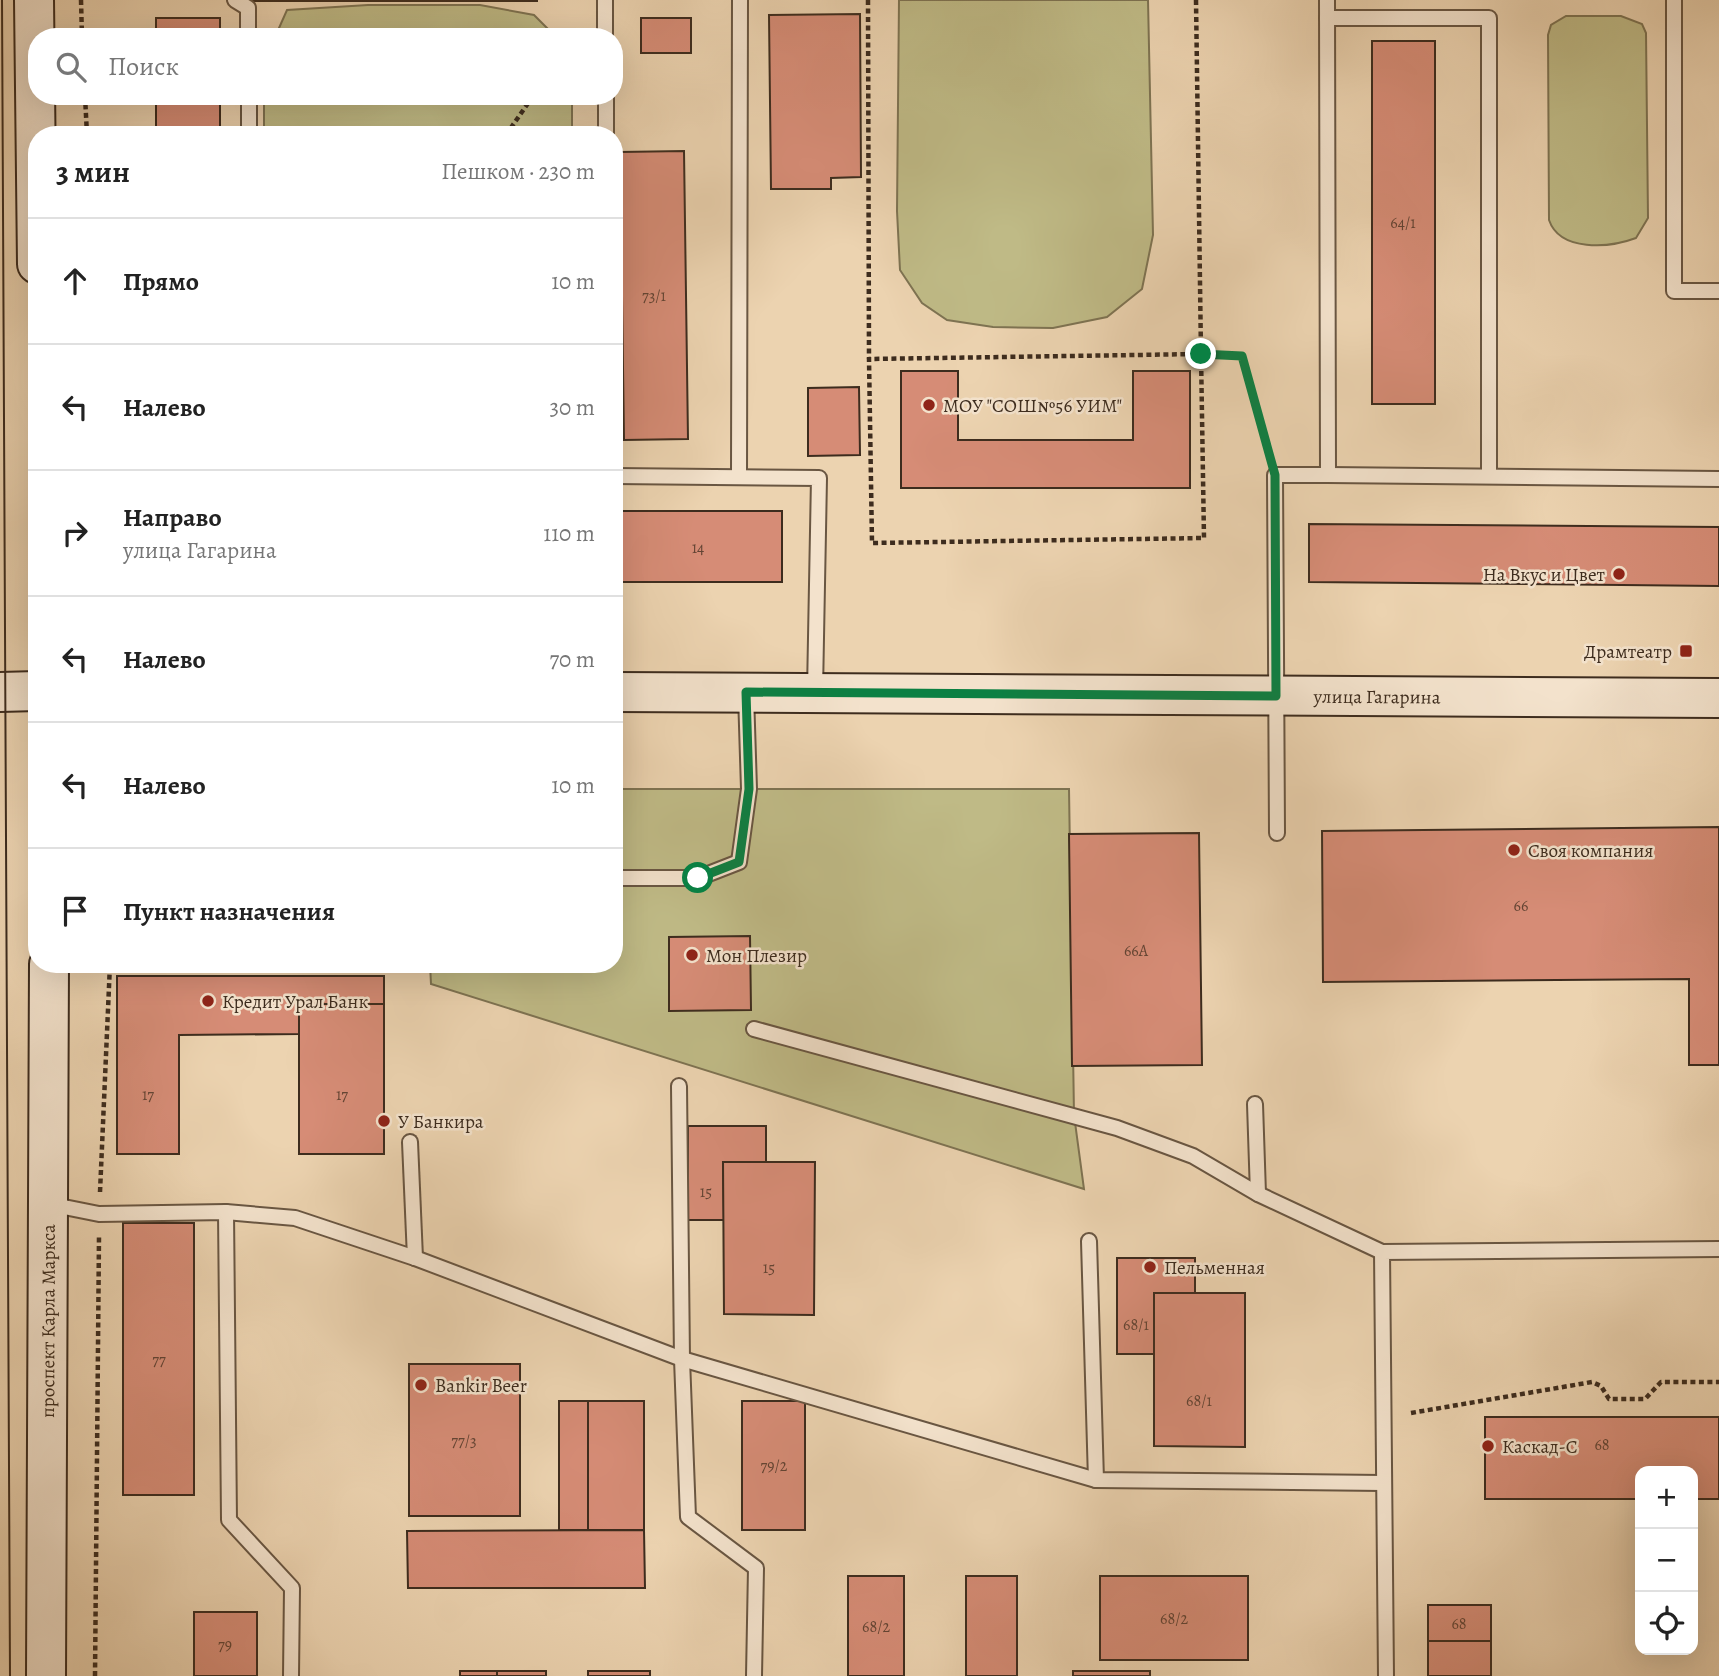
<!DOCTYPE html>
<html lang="ru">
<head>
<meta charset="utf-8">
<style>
	body { margin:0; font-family:Alegreya,serif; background:#f2f2f2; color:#222 }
	.controls { position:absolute; right:21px; bottom:21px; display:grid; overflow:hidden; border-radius:14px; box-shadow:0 7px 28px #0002 }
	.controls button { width:63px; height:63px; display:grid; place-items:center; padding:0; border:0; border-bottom:2px solid #e0e0e0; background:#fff; color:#222; font:35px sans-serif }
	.stop { position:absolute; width:21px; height:21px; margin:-16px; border:5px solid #0b8043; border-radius:50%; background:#fff }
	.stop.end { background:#0b8043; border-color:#fff; box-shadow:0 2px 7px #0008 }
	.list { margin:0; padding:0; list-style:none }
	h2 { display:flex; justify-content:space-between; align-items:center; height:91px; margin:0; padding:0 28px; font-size:30px }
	h2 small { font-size:23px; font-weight:400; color:#767676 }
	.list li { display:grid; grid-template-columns:46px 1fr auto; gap:21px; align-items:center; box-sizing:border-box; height:126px; padding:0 28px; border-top:2px solid #e0e0e0 }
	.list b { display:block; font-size:26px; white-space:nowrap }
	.list p { margin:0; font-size:23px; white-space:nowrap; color:#767676 }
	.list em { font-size:23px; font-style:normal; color:#767676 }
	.icon { flex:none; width:38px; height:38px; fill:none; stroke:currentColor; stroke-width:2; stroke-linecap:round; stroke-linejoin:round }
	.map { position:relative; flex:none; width:1719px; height:1676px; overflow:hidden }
	.search { position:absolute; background:#fff; box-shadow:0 7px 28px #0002; left:28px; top:28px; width:595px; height:77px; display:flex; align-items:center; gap:18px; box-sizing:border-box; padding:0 24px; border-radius:28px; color:#767676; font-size:26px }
	.panel { position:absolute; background:#fff; box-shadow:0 7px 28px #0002; left:28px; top:126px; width:595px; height:847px; border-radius:28px }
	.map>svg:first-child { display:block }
</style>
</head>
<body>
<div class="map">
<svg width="1719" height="1676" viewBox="0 0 1719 1676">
	<rect width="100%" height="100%" fill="#ecd3b0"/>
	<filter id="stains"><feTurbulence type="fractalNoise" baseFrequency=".00286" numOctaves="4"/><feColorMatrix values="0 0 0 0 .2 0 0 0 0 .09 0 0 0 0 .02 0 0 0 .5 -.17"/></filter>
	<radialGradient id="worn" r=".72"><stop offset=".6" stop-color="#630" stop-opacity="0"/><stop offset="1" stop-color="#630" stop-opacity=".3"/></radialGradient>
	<g fill="#bfba86" stroke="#7e7352" stroke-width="2">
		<polygon points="899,0 1148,0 1153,235 1142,289 1107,317 1053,328 993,327 947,320 922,303 900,270 897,211"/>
		<polygon points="368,5 480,5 534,15 556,37 275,37 287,10"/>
		<path d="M1566 16H1621L1642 24 1646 33 1648 218 1636 238C1609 248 1560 252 1549 220L1548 35 1551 25Z"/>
		<rect x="264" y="96" width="308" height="39"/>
		<polygon points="614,789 1069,789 1074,1115 1084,1189 431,984 430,964 614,964"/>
	</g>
	<g fill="#d68c76" stroke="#3d2c1e" stroke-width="2">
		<rect x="248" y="0" width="289" height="1"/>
		<polygon points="860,14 861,177 831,178 831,189 771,189 769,15"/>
		<rect x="156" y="18" width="64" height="19"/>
		<rect x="641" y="18" width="50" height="35"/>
		<rect x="1372" y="41" width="63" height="363"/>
		<rect x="156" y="96" width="64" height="39"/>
		<polygon points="684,151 688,439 624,440 620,152"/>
		<polygon points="901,371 958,371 958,440 1133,440 1133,371 1190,371 1190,488 901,488"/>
		<polygon points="859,387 860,455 808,456 808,388"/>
		<rect x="614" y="511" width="168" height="71"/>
		<polygon points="1309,524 1719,527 1719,586 1309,582"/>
		<polygon points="1719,827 1719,1065 1689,1065 1689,979 1323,982 1322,831"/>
		<polygon points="1199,833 1202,1065 1072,1066 1069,834"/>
		<polygon points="750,936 751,1010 669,1011 669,937"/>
		<polygon points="117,976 384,976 384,1004 299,1004 299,1034 179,1035 179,1154 117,1154"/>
		<rect x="299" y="1004" width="85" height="150"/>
		<polygon points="688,1126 766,1126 766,1162 723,1162 724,1220 688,1220"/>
		<polygon points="723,1162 815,1162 814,1315 724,1314"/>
		<rect x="123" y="1223" width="71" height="272"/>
		<polygon points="1117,1258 1195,1258 1195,1293 1154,1293 1154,1354 1117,1354"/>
		<polygon points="1154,1293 1245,1293 1245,1447 1154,1446"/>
		<rect x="409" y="1364" width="111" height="152"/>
		<rect x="559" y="1401" width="29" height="129"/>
		<rect x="588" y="1401" width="56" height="129"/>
		<rect x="742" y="1401" width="63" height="129"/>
		<polygon points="1485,1417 1719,1417 1719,1499 1693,1499 1693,1471 1640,1471 1640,1499 1485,1499"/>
		<polygon points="644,1530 645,1588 408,1588 407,1531"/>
		<rect x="848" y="1576" width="56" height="100"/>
		<rect x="966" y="1576" width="51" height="100"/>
		<rect x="1100" y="1576" width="148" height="84"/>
		<rect x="1428" y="1605" width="63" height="36"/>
		<rect x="194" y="1612" width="63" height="64"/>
		<rect x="1428" y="1641" width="63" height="35"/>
		<rect x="460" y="1671" width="37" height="5"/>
		<rect x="497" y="1671" width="49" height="5"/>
		<rect x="588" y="1671" width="62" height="5"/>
		<rect x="1073" y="1671" width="77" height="5"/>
	</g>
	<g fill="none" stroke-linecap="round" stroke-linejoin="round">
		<g stroke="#695642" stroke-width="18">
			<g id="service">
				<polyline points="235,0 248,8 248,37"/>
				<polyline points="605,0 605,37"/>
				<polyline points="1674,0 1674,291 1719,291"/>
				<polyline points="1327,18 1489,18 1489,476"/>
				<polyline points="249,96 249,135"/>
				<polyline points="606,96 606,135"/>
				<polyline points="1328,475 1719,479"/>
				<polyline points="614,476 819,478 815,691"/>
				<polyline points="739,476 740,0"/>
				<polyline points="1277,833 1275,475 1328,475 1327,0"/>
				<polyline points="614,878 698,878 739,862 749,789 746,694"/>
				<polyline points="754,1029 1117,1128 1193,1156 1258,1194 1382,1252"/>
				<polyline points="679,1086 682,1359 688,1517 756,1568 754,1676"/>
				<polyline points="1255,1104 1258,1194"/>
				<polyline points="410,1142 415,1258"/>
				<polyline points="49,1204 99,1214 226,1212 295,1218 415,1258 682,1359 1096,1480"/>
				<polyline points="226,1212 229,1520 292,1588 291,1676"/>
				<polyline points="1089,1241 1096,1480 1383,1483"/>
				<polyline points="1386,1676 1382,1252 1719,1249"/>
			</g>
		</g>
		<g stroke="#3d2c1e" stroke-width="42">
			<g id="secondary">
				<polyline points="34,0 37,264"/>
				<polyline points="0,692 37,691"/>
				<path id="s1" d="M614 692 1719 698"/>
				<path id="s2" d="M46 1676 49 964"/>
			</g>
		</g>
		<g stroke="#3d2c1e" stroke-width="4.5" stroke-dasharray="5 3.5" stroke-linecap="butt">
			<polyline points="81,0 82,37"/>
			<polyline points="868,0 869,359"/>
			<polyline points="1196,0 1201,354 1242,356 1270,454"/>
			<polyline points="85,96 87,135"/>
			<polyline points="506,135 533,96"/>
			<polygon points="1201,354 1204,538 872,543 869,359"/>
			<polyline points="100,1192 110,964"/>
			<polyline points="1411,1413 1592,1382 1601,1386 1609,1399 1645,1399 1661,1382 1719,1382"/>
			<polyline points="95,1676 99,1236"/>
		</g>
		<use href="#service" stroke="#f3e2cc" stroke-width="14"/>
		<use href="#secondary" stroke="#f3e2cc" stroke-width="38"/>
		<polyline stroke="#3d2c1e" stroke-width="2" points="2,0 10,1676"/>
	</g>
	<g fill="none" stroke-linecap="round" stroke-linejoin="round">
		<polyline stroke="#0b8043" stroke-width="9" points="698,878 739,862 749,789 746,692 1276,696 1275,475 1242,356 1201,354"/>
	</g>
	<g fill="#8f2418" stroke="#f3e2cc" stroke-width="2.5">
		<circle cx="929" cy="405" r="7"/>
		<circle cx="1619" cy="574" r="7"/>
		<rect x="1679" y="644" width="14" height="14" rx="3.5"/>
		<circle cx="1514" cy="850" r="7"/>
		<circle cx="692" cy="955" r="7"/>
		<circle cx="208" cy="1001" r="7"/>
		<circle cx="384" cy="1121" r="7"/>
		<circle cx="1150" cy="1267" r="7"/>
		<circle cx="421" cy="1385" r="7"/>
		<circle cx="1488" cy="1446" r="7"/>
	</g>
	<g text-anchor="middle" stroke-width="5" stroke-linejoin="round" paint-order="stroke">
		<g font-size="16" fill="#634434">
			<text x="1403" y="228">64/1</text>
			<text x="654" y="301">73/1</text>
			<text x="698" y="553">14</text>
			<text x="1521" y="911">66</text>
			<text x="1136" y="956">66А</text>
			<text x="148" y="1100">17</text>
			<text x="342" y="1100">17</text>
			<text x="706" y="1197">15</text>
			<text x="769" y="1273">15</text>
			<text x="1136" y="1330">68/1</text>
			<text x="159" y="1365">77</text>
			<text x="1199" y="1406">68/1</text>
			<text x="464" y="1446">77/3</text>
			<text x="1602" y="1450">68</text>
			<text x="774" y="1471">79/2</text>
			<text x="1174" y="1624">68/2</text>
			<text x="1459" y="1629">68</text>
			<text x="876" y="1632">68/2</text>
			<text x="225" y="1650">79</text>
		</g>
		<g font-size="19" fill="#3d2c1e" stroke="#f3e2cc" text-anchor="start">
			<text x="943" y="412">МОУ "СОШ№56 УИМ"</text>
			<text x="1605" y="581" text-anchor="end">На Вкус и Цвет</text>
			<text x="1672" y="658" text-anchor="end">Драмтеатр</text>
			<text x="1528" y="857">Своя компания</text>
			<text x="706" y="962">Мон Плезир</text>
			<text x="222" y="1008">Кредит Урал Банк</text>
			<text x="398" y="1128">У Банкира</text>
			<text x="1164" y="1274">Пельменная</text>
			<text x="435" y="1392">Bankir Beer</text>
			<text x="1502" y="1453">Каскад-С</text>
		</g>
		<g font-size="19" fill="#3d2c1e" stroke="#f3e2cc">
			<text dy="7" stroke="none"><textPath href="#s1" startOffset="763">улица Гагарина</textPath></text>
			<text dy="7" stroke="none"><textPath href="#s2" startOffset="355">проспект Карла Маркса</textPath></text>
		</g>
	</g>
	<rect width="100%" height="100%" filter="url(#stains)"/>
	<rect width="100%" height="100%" fill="url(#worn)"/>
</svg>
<div class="controls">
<button>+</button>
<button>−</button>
<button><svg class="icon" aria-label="locate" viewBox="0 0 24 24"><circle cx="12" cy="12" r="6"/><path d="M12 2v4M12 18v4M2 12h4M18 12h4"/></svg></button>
</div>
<div class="stop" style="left:698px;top:878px"></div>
<div class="stop end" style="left:1201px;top:354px"></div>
<div class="search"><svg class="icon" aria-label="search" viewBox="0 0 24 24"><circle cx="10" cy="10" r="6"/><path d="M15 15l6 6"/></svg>Поиск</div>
<section class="panel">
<h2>3 мин<small>Пешком · 230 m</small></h2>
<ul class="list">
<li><svg class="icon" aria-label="ahead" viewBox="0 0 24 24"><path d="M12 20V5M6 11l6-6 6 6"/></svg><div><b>Прямо</b></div><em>10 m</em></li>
<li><svg class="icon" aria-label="left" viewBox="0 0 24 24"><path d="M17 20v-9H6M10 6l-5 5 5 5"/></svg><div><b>Налево</b></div><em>30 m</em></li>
<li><svg class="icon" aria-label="right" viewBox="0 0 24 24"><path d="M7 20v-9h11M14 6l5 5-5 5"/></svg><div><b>Направо</b><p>улица Гагарина</p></div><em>110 m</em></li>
<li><svg class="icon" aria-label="left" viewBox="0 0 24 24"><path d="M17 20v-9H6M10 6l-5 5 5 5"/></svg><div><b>Налево</b></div><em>70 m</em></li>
<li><svg class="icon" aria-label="left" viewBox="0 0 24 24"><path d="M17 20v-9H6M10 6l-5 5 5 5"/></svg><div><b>Налево</b></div><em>10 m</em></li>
<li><svg class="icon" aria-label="arrive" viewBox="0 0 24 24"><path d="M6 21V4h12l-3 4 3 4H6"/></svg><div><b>Пункт назначения</b></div></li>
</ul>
</section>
</div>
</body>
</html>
